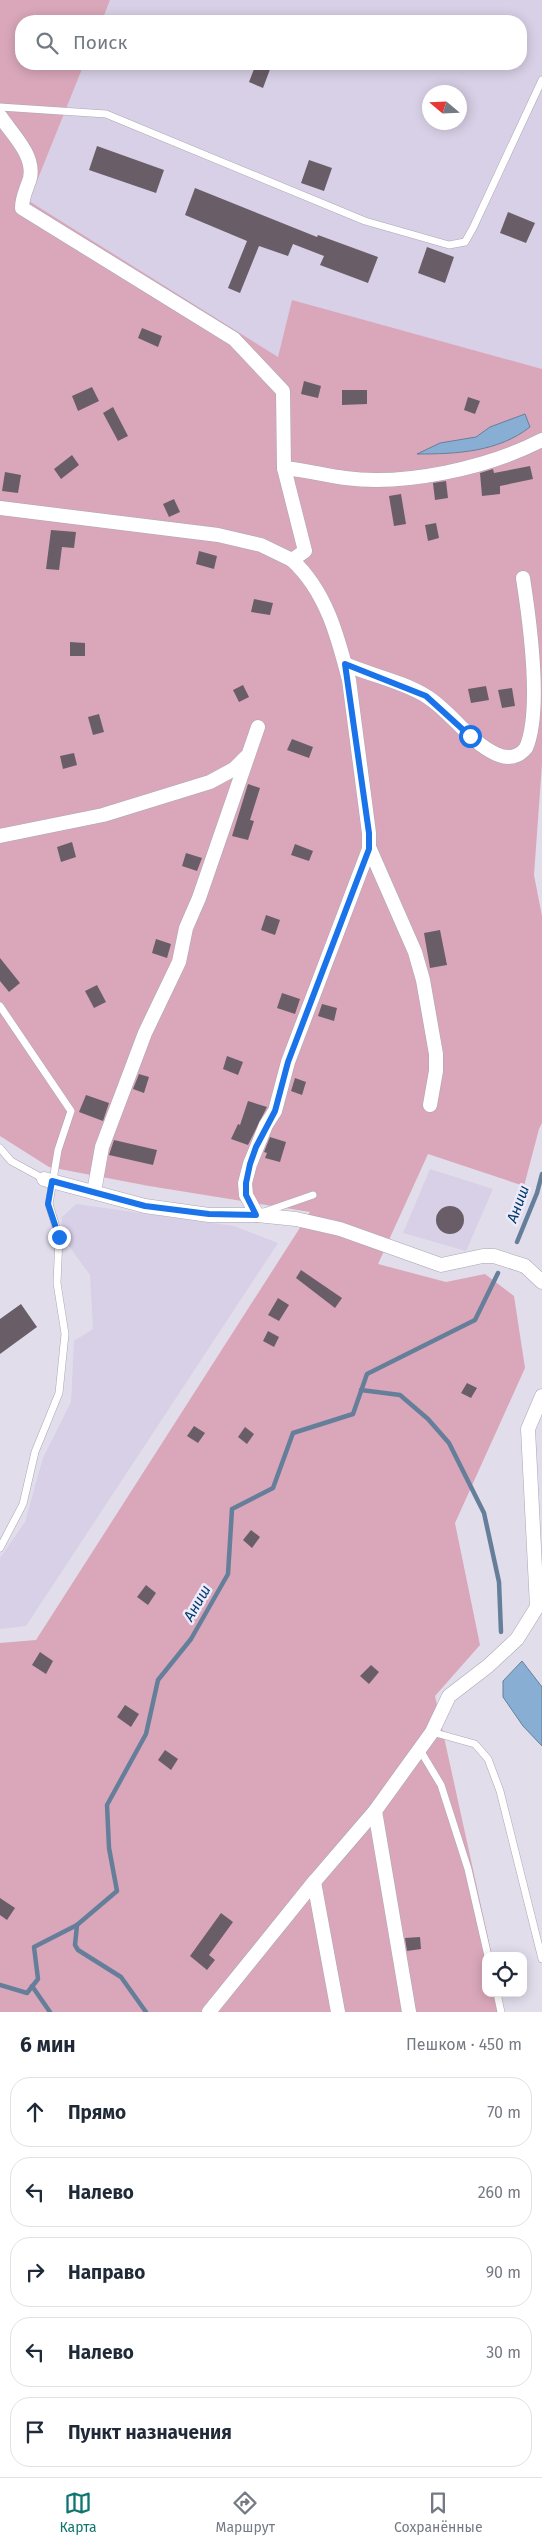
<!DOCTYPE html>
<html lang="ru">
<head>
<meta charset="utf-8">
<style>
	body { margin:0; font-family:"Fira Sans",sans-serif; background:#f6f6f7; color:#1f2937 }
	.controls { position:absolute; right:15px; bottom:15px; display:grid; overflow:hidden; border-radius:10px; box-shadow:0 2px 12px #0003 }
	.controls button { width:45px; height:45px; display:grid; place-items:center; padding:0; border:0; border-bottom:1px solid #e0e1e3; background:#fff; color:#1f2937; font:25px sans-serif }
	.compass { position:absolute; left:422px; top:85px; width:45px; height:45px; border-radius:50%; background:#fff; box-shadow:0 2px 12px #0003; rotate:289deg }
	.stop { position:absolute; width:15px; height:15px; margin:-11px; border:4px solid #1a73e8; border-radius:50%; background:#fff }
	.stop.end { background:#1a73e8; border-color:#fff; box-shadow:0 1px 5px #0008 }
	.list { margin:0; padding:0; list-style:none }
	h2 { display:flex; justify-content:space-between; align-items:center; height:65px; margin:0; padding:0 20px; font-size:21px }
	h2 small { font-size:16px; font-weight:400; color:#747a83 }
	.list li { display:grid; grid-template-columns:32px 1fr auto; gap:15px; align-items:center; box-sizing:border-box; height:70px; margin:0 10px 10px; padding:0 10px; border:1px solid #e0e1e3; border-radius:20px }
	.list b { display:block; font-size:19px; white-space:nowrap }
	.list em { font-size:16px; font-style:normal; color:#747a83 }
	.icon { flex:none; width:28px; height:28px; fill:none; stroke:currentColor; stroke-width:2; stroke-linecap:round; stroke-linejoin:round }
	.map { position:relative; flex:none; width:542px; height:2012px; overflow:hidden }
	.search { position:absolute; background:#fff; box-shadow:0 2px 12px #0003; left:15px; right:15px; top:15px; height:55px; display:flex; align-items:center; gap:12px; box-sizing:border-box; padding:0 18px; border-radius:20px; color:#747a83; font-size:19px }
	.sheet { height:465px; background:#fff }
	nav { display:flex; justify-content:space-around; align-items:center; box-sizing:border-box; height:70px; border-top:1px solid #e0e1e3; background:#fff; font-size:14px; color:#747a83 }
	nav a { display:grid; justify-items:center; gap:2px }
	nav .on { color:#0f766e }
	.map>svg:first-child { display:block }
</style>
</head>
<body>
<div class="map">
<svg width="542" height="2012" viewBox="0 0 542 2012">
	<rect width="100%" height="100%" fill="#e2ddeb"/>
	<g fill="#d8d0e6" fill-rule="evenodd">
		<path d="M110 0H542V369L292 301 278 358 29 201 84 64H521V21H102ZM430 92H460V122H430Z"/>
		<polygon points="430,1169 493,1189 466,1251 403,1233"/>
		<polygon points="76,1204 234,1226 278,1243 26,1626 0,1629 0,1558 25,1522 43,1458 71,1402 74,1341 93,1329 90,1275 61,1235 62,1217"/>
	</g>
	<polygon fill="#d9a7b9" points="0,0 110,0 102,21 21,21 21,64 84,64 29,201 278,357 292,300 542,369 542,764 534,875 542,916 542,1123 539,1129 524,1186 428,1154 378,1264 446,1282 485,1274 514,1296 525,1368 455,1523 480,1645 435,1696 492,1956 486,1956 486,1993 500,1993 504,2012 0,2012 0,1643 36,1640 310,1212 149,1186 49,1167 0,1136"/>
	<g fill="#88aed4" stroke="#657f9b">
		<path d="M525 414 530 427C498 452 457 454 417 454L440 443 476 437 490 427Z"/>
		<polygon points="522,1661 542,1687 542,1746 523,1726 503,1697 503,1681"/>
	</g>
	<g fill="none" stroke-linecap="round" stroke-linejoin="round">
		<g stroke="#657f9b" stroke-width="4.5">
			<polyline points="517,1242 537,1193 542,1174"/>
			<polyline points="361,1390 400,1395 428,1419 449,1443 484,1513 499,1582 501,1632"/>
			<polyline points="77,1925 75,1945 78,1950 121,1977 146,2012"/>
			<polyline points="0,1985 27,1993 38,1979 34,1947 77,1925 117,1891 109,1848 107,1805 146,1734 158,1680 191,1639 228,1574 232,1509 273,1488 293,1433 353,1414 367,1374 475,1320 498,1273"/>
			<polyline points="32,1986 50,2012"/>
		</g>
	</g>
	<g fill="#695e68">
		<polygon points="256,64 272,64 263,88 249,82"/>
		<polygon points="97,146 164,170 156,193 89,170"/>
		<polygon points="309,160 332,168 324,191 301,183"/>
		<polygon points="195,188 317,237 318,235 378,257 368,283 320,265 324,256 293,244 288,256 259,246 240,293 228,288 247,241 185,215"/>
		<polygon points="508,212 535,223 526,243 500,233"/>
		<polygon points="427,247 454,257 445,283 418,273"/>
		<polygon points="142,328 162,336 158,347 138,338"/>
		<polygon points="304,381 321,386 318,398 301,394"/>
		<polygon points="92,387 99,401 78,411 72,396"/>
		<polygon points="342,390 367,390 367,404 342,405"/>
		<polygon points="468,397 480,401 475,414 464,410"/>
		<polygon points="113,407 128,436 118,441 103,413"/>
		<polygon points="72,455 79,465 61,479 54,469"/>
		<polygon points="530,466 533,479 500,486 500,494 482,496 480,473 493,469 494,473"/>
		<polygon points="5,472 21,475 18,493 2,491"/>
		<polygon points="446,481 448,498 435,500 433,483"/>
		<polygon points="401,494 406,524 394,526 389,496"/>
		<polygon points="174,499 180,512 169,517 163,504"/>
		<polygon points="436,523 439,538 428,541 425,525"/>
		<polygon points="51,530 76,532 74,548 62,547 59,570 46,569"/>
		<polygon points="199,551 217,556 214,569 196,564"/>
		<polygon points="254,599 273,603 270,615 251,612"/>
		<polygon points="70,642 85,643 85,656 70,656"/>
		<polygon points="243,685 249,697 239,702 233,690"/>
		<polygon points="486,686 489,700 471,703 468,689"/>
		<polygon points="512,688 515,706 502,708 498,690"/>
		<polygon points="99,714 104,732 93,735 88,717"/>
		<polygon points="292,739 313,747 309,758 287,750"/>
		<polygon points="74,753 77,765 63,769 60,756"/>
		<polygon points="248,784 260,788 250,820 254,821 248,840 232,836"/>
		<polygon points="72,842 76,857 61,862 57,847"/>
		<polygon points="295,844 313,851 309,861 291,855"/>
		<polygon points="186,853 202,858 197,871 182,866"/>
		<polygon points="266,915 280,920 275,935 261,930"/>
		<polygon points="440,930 447,965 430,968 424,933"/>
		<polygon points="156,939 171,944 167,958 152,953"/>
		<polygon points="0,958 20,983 9,992 0,981"/>
		<polygon points="97,985 106,1002 94,1008 85,991"/>
		<polygon points="282,993 300,999 295,1014 277,1008"/>
		<polygon points="322,1004 337,1008 334,1021 318,1016"/>
		<polygon points="227,1056 243,1062 238,1075 223,1069"/>
		<polygon points="139,1074 149,1077 144,1093 133,1089"/>
		<polygon points="295,1078 306,1082 302,1095 291,1091"/>
		<polygon points="86,1095 109,1103 103,1121 79,1112"/>
		<polygon points="248,1101 267,1107 248,1145 231,1139 238,1124 240,1125"/>
		<polygon points="270,1137 286,1142 280,1162 265,1158 267,1153 264,1152"/>
		<polygon points="114,1140 157,1150 153,1165 109,1155"/>
		<circle cx="450" cy="1220" r="14"/>
		<polygon points="301,1270 342,1298 335,1308 296,1278"/>
		<polygon points="278,1298 289,1305 279,1321 268,1315"/>
		<polygon points="21,1304 37,1327 0,1354 0,1319"/>
		<polygon points="268,1331 279,1337 274,1347 263,1341"/>
		<polygon points="467,1383 477,1388 471,1398 461,1393"/>
		<polygon points="194,1426 205,1433 198,1443 187,1436"/>
		<polygon points="245,1427 254,1434 247,1444 238,1437"/>
		<polygon points="251,1530 260,1537 252,1548 243,1540"/>
		<polygon points="146,1585 156,1593 148,1605 137,1597"/>
		<polygon points="40,1652 53,1661 46,1674 32,1665"/>
		<polygon points="371,1665 379,1672 369,1684 360,1676"/>
		<polygon points="125,1705 139,1714 131,1727 117,1717"/>
		<polygon points="165,1750 178,1759 171,1770 158,1760"/>
		<polygon points="0,1898 15,1908 7,1920 0,1915"/>
		<polygon points="221,1913 233,1922 209,1955 215,1960 207,1970 190,1956"/>
		<polygon points="420,1937 421,1949 407,1951 405,1938"/>
	</g>
	<g fill="none" stroke-linecap="round" stroke-linejoin="round">
		<g stroke="#aca7b5" stroke-width="8">
			<g id="lane">
				<polyline points="0,107 106,114 365,221 449,245 465,242 473,228 542,80"/>
				<polyline points="0,1006 71,1111 58,1150 49,1204 59,1237 57,1283 65,1334 59,1393 35,1452 23,1504 0,1548"/>
				<polyline points="0,1148 11,1161 44,1179"/>
				<polyline points="264,1212 313,1195"/>
				<polyline points="432,1732 475,1744 488,1759 500,1791 542,1959"/>
				<polyline points="420,1750 441,1785 468,1869 488,1956"/>
				<polyline points="497,1993 501,2012"/>
			</g>
		</g>
		<g stroke="#aca7b5" stroke-width="15">
			<g id="street">
				<path d="M0 116C12 134 35 155 30 178 27 189 22 196 22 208L234 339 283 391 284 468"/>
				<path d="M0 508 218 535 261 545 292 560 305 551 284 468C305 470 324 475 345 478 405 486 488 468 542 440"/>
				<path d="M345 664C370 675 402 681 426 696 452 712 468 741 496 754 507 759 518 758 526 748 542 711 530 623 523 578"/>
				<polyline points="0,836 103,815 210,782 234,769 246,757"/>
				<polyline points="369,847 415,952 423,980 436,1054 436,1071 430,1105"/>
				<polyline points="44,1179 145,1206 209,1215 257,1215 296,1219 340,1229 441,1265 483,1256 494,1256 525,1266 542,1282"/>
				<polyline points="94,1192 102,1147 145,1033 179,962 186,928 199,898 258,727"/>
				<path d="M257 1215 246 1195 245 1183 250 1164 266 1125 275 1111 288 1062 369 849V833L349 680C338 637 326 591 292 560"/>
				<polyline points="375,1811 409,2012"/>
				<polyline points="314,1882 338,2012"/>
				<polyline points="209,2012 314,1882 375,1811 432,1732 449,1696 488,1666 517,1639 537,1607 528,1429 542,1396"/>
			</g>
		</g>
		<use href="#lane" stroke="#fff" stroke-width="7"/>
		<use href="#street" stroke="#fff" stroke-width="14"/>
	</g>
	<g fill="none" stroke-linecap="round" stroke-linejoin="round">
		<polyline stroke="#1a73e8" stroke-width="6" points="59,1237 48,1204 52,1181 145,1206 209,1214 256,1215 246,1195 246,1183 250,1164 256,1147 275,1111 288,1062 369,849 369,833 345,664 426,696 470,736"/>
	</g>
	<g text-anchor="middle" stroke-width="5" stroke-linejoin="round" paint-order="stroke">
		<g font-size="15" font-style="italic" fill="#003d6c" stroke="#efeaf9">
			<text transform="translate(518 1204) rotate(-70)" y="5">Аниш</text>
			<text transform="translate(197 1603) rotate(-60)" y="5">Аниш</text>
		</g>
	</g>
</svg>
<div class="controls">
<button><svg class="icon" aria-label="locate" viewBox="0 0 24 24"><circle cx="12" cy="12" r="6"/><path d="M12 2v4M12 18v4M2 12h4M18 12h4"/></svg></button>
</div>
<svg class="compass" viewBox="-18 -18 36 36"><path d="M0-13l5 13h-10z" fill="#e53935"/><path d="M0 13l5-13h-10z" fill="#747a83"/></svg>
<div class="stop" style="left:470px;top:736px"></div>
<div class="stop end" style="left:59px;top:1237px"></div>
<div class="search"><svg class="icon" aria-label="search" viewBox="0 0 24 24"><circle cx="10" cy="10" r="6"/><path d="M15 15l6 6"/></svg>Поиск</div>
</div>
<section class="sheet">
<h2>6 мин<small>Пешком · 450 m</small></h2>
<ul class="list">
<li><svg class="icon" aria-label="ahead" viewBox="0 0 24 24"><path d="M12 20V5M6 11l6-6 6 6"/></svg><div><b>Прямо</b></div><em>70 m</em></li>
<li><svg class="icon" aria-label="left" viewBox="0 0 24 24"><path d="M17 20v-9H6M10 6l-5 5 5 5"/></svg><div><b>Налево</b></div><em>260 m</em></li>
<li><svg class="icon" aria-label="right" viewBox="0 0 24 24"><path d="M7 20v-9h11M14 6l5 5-5 5"/></svg><div><b>Направо</b></div><em>90 m</em></li>
<li><svg class="icon" aria-label="left" viewBox="0 0 24 24"><path d="M17 20v-9H6M10 6l-5 5 5 5"/></svg><div><b>Налево</b></div><em>30 m</em></li>
<li><svg class="icon" aria-label="arrive" viewBox="0 0 24 24"><path d="M6 21V4h12l-3 4 3 4H6"/></svg><div><b>Пункт назначения</b></div></li>
</ul>
</section>
<nav>
<a class="on"><svg class="icon" aria-label="map" viewBox="0 0 24 24"><path d="M3 6l6-2 6 2 6-2v14l-6 2-6-2-6 2zM9 4v14M15 6v14"/></svg>Карта</a>
<a><svg class="icon" aria-label="directions" viewBox="0 0 24 24"><path d="M12 3l9 9-9 9-9-9zM9 14v-3h6M13 9l2 2-2 2"/></svg>Маршрут</a>
<a><svg class="icon" aria-label="saved" viewBox="0 0 24 24"><path d="M7 4h10v16l-5-4-5 4z"/></svg>Сохранённые</a>
</nav>
</body>
</html>
